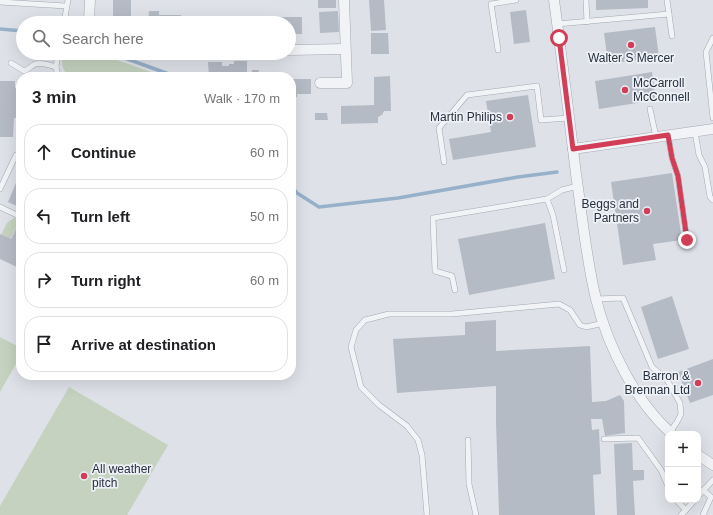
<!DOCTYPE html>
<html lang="en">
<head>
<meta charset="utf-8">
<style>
	body { margin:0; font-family:Arial,sans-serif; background:#f6f6f6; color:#202124 }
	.controls { position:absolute; right:12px; bottom:12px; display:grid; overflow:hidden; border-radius:8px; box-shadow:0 4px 16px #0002 }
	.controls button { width:36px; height:36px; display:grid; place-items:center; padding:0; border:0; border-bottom:1px solid #e0e0e0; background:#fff; color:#202124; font:20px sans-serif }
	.stop { position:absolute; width:12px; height:12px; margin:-9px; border:3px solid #d23e57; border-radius:50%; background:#fff }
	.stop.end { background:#d23e57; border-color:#fff; box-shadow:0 1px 4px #0008 }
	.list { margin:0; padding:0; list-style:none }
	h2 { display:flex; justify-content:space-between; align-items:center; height:52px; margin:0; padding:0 16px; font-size:17px }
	h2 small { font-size:13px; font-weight:400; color:#757577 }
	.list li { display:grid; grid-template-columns:26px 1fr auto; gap:12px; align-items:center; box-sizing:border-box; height:56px; margin:0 8px 8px; padding:0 8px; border:1px solid #e0e0e0; border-radius:16px }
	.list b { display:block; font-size:15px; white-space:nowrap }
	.list em { font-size:13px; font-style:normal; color:#757577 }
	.icon { flex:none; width:22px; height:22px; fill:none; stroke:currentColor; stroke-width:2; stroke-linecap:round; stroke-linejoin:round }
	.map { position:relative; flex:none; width:713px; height:515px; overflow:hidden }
	.search { position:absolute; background:#fff; box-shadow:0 4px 16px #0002; left:16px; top:16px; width:280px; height:44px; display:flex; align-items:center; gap:10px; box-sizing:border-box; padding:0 14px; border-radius:22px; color:#757577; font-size:15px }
	.panel { position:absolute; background:#fff; box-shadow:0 4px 16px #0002; left:16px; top:72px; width:280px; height:308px; border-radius:16px }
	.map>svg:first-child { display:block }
</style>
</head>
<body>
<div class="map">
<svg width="713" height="515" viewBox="0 0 713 515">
	<rect width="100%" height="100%" fill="#dee2e8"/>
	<g fill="#c4d2bf">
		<path d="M62 54 117 60 165 77H72C62 72 61 64 62 54Z"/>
		<polygon points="14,218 17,219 19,223 10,239 1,235 7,223"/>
		<polygon points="0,337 21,348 21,355 0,392"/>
		<polygon points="69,387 168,445 127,515 0,515 0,506"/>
	</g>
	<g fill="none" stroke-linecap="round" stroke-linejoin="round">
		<g stroke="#97b1ca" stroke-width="3.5">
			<polyline points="0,29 23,31"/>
			<polyline points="111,53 177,77"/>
			<polyline points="291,186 297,193 319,207 398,198 518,177 557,172"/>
		</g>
	</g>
	<g fill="#b5bbc5">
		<rect x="113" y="0" width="18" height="20"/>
		<rect x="318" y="0" width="18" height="8"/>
		<polygon points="369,0 384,0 386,30 371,31"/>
		<polygon points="596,0 648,0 648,8 596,10"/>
		<polygon points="526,10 530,42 514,44 510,12"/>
		<polygon points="149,11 159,11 159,15 181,15 181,17 234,17 234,23 148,23"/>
		<polygon points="338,11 339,32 320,33 319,12"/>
		<polygon points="291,17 302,17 302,34 289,34 289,23 238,23 238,18"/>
		<polygon points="655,27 659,57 608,64 604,33"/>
		<polygon points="371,33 388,33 389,54 371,54"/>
		<polygon points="234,61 247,61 247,77 209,77 208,62 222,62 222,66 229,66 229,64 234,64"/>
		<polygon points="252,70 259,70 258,77 251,77"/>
		<polygon points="652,72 656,100 599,109 595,81"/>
		<polygon points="390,76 391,111 384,111 382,115 378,117 378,123 341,124 341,106 374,105 374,77"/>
		<polygon points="291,79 311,79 311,94 297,94 297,97 291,97"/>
		<polygon points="0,81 15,81 15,88 21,88 21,118 14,118 13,137 0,137"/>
		<polygon points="528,95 536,147 453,160 449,139 491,132 486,101"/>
		<polygon points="315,113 327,113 328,120 315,120"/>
		<polygon points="21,171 21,208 8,202"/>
		<polygon points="672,173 682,240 653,244 656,260 623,265 611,182"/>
		<polygon points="19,223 21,224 21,269 0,259 0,234 11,239"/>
		<polygon points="545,223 555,279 469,295 458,239"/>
		<polygon points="672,296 689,349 658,359 641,307"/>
		<polygon points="496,320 496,351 590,346 592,402 606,401 620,395 624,401 625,433 605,436 602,419 591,419 592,430 599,429 601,474 593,475 595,515 499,515 496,423 496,386 397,393 393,339 465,335 465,322"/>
		<polygon points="713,359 713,395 690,403 678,372"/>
		<polygon points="632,443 633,470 644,470 644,480 633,481 635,515 617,515 614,444"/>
	</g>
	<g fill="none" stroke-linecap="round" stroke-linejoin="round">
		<g stroke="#a3a9b2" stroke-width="6">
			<g id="service">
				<polyline points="586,0 587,22"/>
				<polyline points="667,0 669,14"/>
				<polyline points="0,2 66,6"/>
				<polyline points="64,23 68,0"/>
				<polyline points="557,24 669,14 672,36"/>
				<polyline points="713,38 706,52 713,118"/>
				<polyline points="498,50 491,4 516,0"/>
				<polyline points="58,53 56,67 58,77"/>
				<path d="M11 63 24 71C28 70 31 66 35 64 42 62 50 65 56 67"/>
				<polyline points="650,109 656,137"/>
				<polyline points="695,132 699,155 705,167 710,197 713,200"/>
				<polyline points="668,135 672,158 678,176 687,241"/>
				<polyline points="444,162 439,128 467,95 537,86 541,120 569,118"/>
				<polyline points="0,189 16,155"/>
				<polyline points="547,199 553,215 564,270"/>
				<polyline points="0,207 21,217"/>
				<polyline points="455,290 452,276 435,271 433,218 547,199 562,190 578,186"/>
				<polyline points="596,299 623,298 652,367 667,380 680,403 681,414 677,422 670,432"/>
				<polyline points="604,439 638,438 661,470 668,486"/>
				<polyline points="468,440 469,484 476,515"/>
				<polyline points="698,496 713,480"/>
				<polyline points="676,500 686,510"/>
				<polyline points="427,515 422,455 418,440 407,426 379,405 361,387 351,347 356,330 365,320 389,314 452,314 559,304 570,310 580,325 586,327 604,323"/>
				<polyline points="681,515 695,500"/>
				<polyline points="703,515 711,497 703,490"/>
			</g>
		</g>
		<g stroke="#a3a9b2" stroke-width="11">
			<g id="minor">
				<polyline points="90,0 89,20 93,23"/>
				<path d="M554 0C562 58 569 116 576 174 582 215 586 258 596 299 608 347 635 401 672 434"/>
				<polyline points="289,50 345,49"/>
				<polyline points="320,83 347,83 344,0"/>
				<polyline points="573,149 713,129"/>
				<polyline points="698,455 713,465"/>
			</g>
		</g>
		<use href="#service" stroke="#f1f3f6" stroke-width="5"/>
		<use href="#minor" stroke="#f1f3f6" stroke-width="10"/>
	</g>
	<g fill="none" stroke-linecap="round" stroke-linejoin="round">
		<polyline stroke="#d23e57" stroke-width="5" points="559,38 573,149 668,135 672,158 678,176 687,240"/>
	</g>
	<g fill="#d23e57" stroke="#edf1f6" stroke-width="1.5">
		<circle cx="631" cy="45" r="4"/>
		<circle cx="625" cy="90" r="4"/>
		<circle cx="510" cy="117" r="4"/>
		<circle cx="647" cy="211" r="4"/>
		<circle cx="698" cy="383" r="4"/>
		<circle cx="84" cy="476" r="4"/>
	</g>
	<g text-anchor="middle" stroke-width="3.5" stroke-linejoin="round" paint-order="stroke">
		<g font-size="12" fill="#27303f" stroke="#edf1f6" text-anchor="end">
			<text x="631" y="62" text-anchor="middle">Walter S Mercer</text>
			<text x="633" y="87" text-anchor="start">McCarroll<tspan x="633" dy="14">McConnell</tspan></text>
			<text x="502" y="121">Martin Philips</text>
			<text x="639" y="208">Beggs and<tspan x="639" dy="14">Partners</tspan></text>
			<text x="690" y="380">Barron &amp;<tspan x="690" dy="14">Brennan Ltd</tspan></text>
			<text x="92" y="473" text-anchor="start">All weather<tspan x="92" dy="14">pitch</tspan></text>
		</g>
	</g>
</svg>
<div class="controls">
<button>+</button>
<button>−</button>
</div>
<div class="stop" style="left:559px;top:38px"></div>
<div class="stop end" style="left:687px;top:240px"></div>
<div class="search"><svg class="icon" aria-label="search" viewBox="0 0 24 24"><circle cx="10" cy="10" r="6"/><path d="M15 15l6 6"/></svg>Search here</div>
<section class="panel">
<h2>3 min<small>Walk · 170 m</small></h2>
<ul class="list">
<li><svg class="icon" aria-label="ahead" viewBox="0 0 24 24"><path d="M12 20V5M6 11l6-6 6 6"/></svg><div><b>Continue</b></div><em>60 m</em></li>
<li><svg class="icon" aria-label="left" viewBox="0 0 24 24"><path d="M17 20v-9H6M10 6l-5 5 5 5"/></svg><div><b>Turn left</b></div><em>50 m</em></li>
<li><svg class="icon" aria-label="right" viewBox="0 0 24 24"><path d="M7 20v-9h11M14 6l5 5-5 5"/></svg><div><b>Turn right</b></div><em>60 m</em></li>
<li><svg class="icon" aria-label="arrive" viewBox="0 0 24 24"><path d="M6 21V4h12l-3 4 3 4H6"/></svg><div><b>Arrive at destination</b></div></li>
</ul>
</section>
</div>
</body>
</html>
